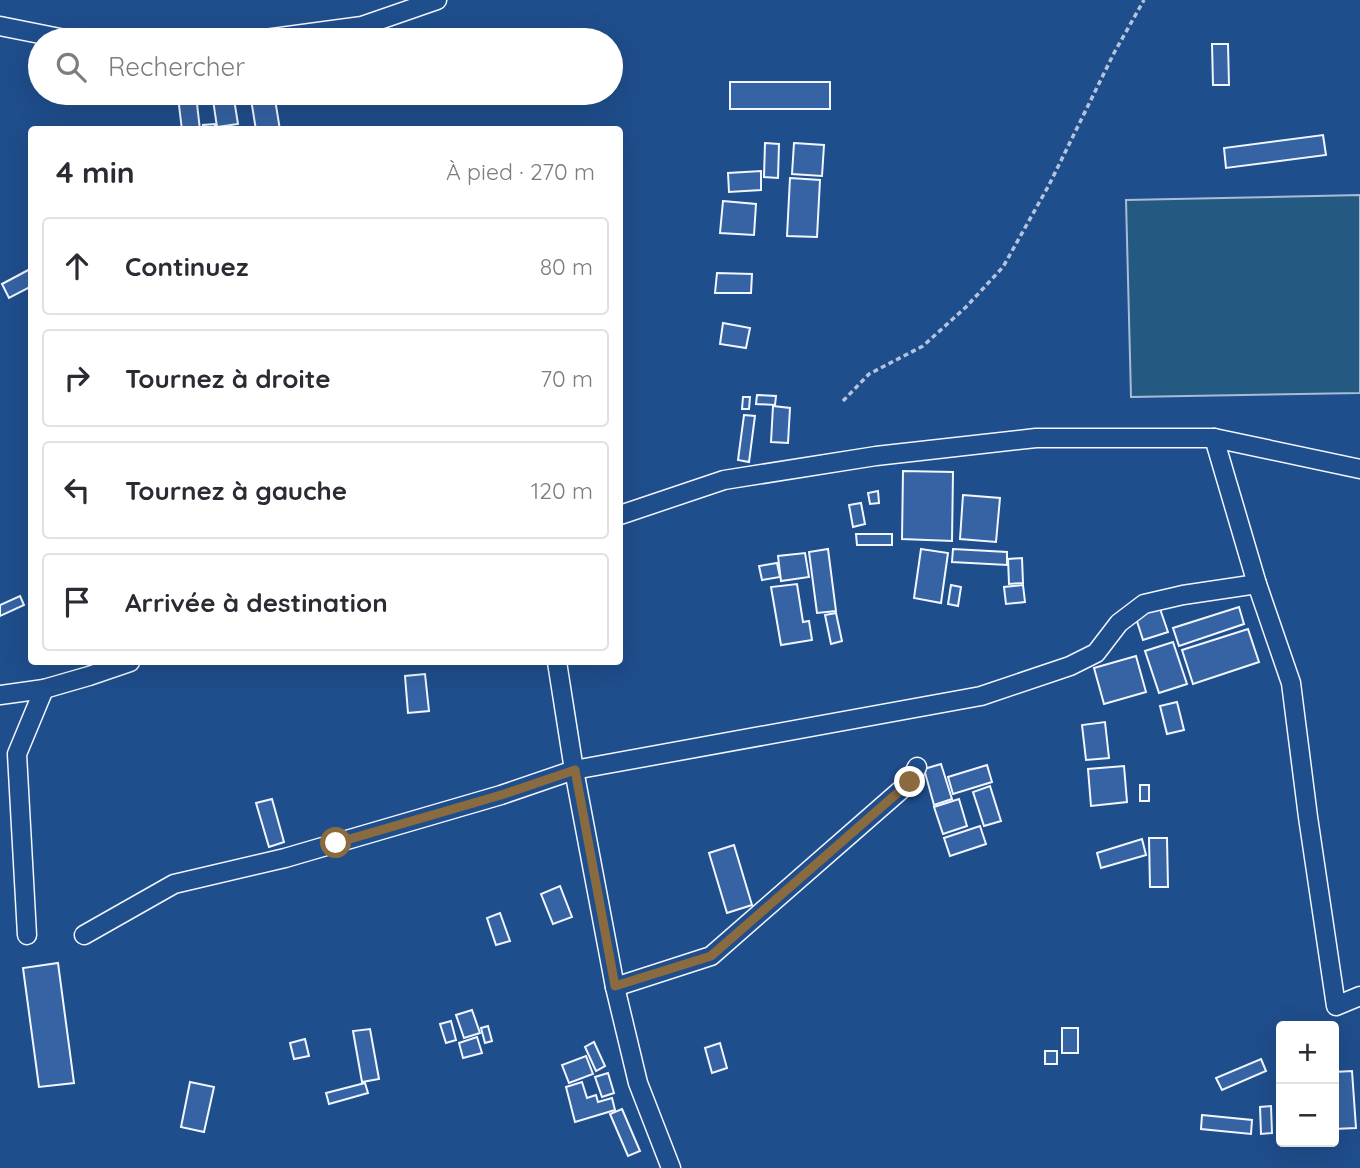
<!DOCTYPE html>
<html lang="fr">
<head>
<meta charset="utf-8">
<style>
	body { margin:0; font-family:Quicksand,sans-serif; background:#f2f2f3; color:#2b2b33 }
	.controls { position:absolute; right:21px; bottom:21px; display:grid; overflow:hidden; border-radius:7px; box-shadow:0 7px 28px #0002 }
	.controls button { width:63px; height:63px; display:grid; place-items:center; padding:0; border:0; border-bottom:2px solid #e1e1e2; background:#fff; color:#2b2b33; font:35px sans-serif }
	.stop { position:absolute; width:21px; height:21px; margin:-16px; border:5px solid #8a6a3f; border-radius:50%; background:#fff }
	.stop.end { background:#8a6a3f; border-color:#fff; box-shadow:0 2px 7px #0008 }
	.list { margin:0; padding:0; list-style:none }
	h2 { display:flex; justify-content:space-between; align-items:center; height:91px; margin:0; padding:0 28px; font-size:30px }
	h2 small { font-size:23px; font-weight:400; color:#7c7c81 }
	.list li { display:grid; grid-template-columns:46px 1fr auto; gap:21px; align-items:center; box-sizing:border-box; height:98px; margin:0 14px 14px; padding:0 14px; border:2px solid #e1e1e2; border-radius:7px }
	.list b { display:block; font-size:26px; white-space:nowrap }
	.list em { font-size:23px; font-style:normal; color:#7c7c81 }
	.icon { flex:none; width:38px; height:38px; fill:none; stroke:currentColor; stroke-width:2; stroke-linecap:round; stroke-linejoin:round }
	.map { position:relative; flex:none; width:1360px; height:1168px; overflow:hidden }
	.search { position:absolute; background:#fff; box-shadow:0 7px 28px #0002; left:28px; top:28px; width:595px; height:77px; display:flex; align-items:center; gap:18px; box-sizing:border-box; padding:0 24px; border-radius:38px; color:#7c7c81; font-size:26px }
	.panel { position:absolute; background:#fff; box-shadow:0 7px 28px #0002; left:28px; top:126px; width:595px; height:539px; border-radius:7px }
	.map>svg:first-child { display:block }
</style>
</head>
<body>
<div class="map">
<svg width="1360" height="1168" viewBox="0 0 1360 1168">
	<rect width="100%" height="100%" fill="#1f4e8c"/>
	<polygon fill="#245a82" stroke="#a8bbd7" stroke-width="2" points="1360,195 1360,393 1131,397 1126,200"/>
	<g fill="#3563a3" stroke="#f2f6ff" stroke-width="2">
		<polygon points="1212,44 1228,44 1229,85 1213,85"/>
		<rect x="730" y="82" width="100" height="27"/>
		<polygon points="161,93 175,93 176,101 162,102"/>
		<polygon points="212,93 233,93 238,124 217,127"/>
		<polygon points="250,93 274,93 280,130 256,130"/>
		<polygon points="196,95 200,130 182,130 178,97"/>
		<polygon points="215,124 215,130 204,130 203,125"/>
		<polygon points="1323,135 1326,155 1226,168 1224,148"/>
		<polygon points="765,143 779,144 778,178 764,177"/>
		<polygon points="794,143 824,145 822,176 792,174"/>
		<polygon points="761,171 761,190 729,192 728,173"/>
		<polygon points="790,178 820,180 817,237 787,236"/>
		<polygon points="723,201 756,204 754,235 720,233"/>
		<polygon points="32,268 32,286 9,298 2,284"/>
		<polygon points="717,273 752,274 751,293 715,293"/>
		<polygon points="723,323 750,328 746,348 720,344"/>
		<polygon points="757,395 776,396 775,405 756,404"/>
		<polygon points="743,397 750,397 749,409 742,409"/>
		<polygon points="773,406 790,408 788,443 771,442"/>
		<polygon points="744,415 755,416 749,462 738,460"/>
		<polygon points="903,471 953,472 952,541 902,539"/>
		<polygon points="878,491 879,503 870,504 868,493"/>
		<polygon points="963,495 1000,498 996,542 960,539"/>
		<polygon points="861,503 865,524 853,527 849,505"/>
		<polygon points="856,534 892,534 892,545 857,545"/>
		<polygon points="828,549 836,611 817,613 809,552"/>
		<polygon points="921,549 948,553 941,603 914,598"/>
		<polygon points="953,549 1007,552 1007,565 952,562"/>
		<polygon points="805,553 809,577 781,581 778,556"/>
		<polygon points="1022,558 1023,583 1009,584 1008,559"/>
		<polygon points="777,563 780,577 762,580 759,566"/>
		<polygon points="797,584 803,622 809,621 812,640 781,645 771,587"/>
		<polygon points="951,585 961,587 958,606 948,604"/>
		<polygon points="1023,585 1025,602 1006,604 1004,587"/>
		<polygon points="20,596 24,605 0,616 0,605"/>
		<polygon points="1159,606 1168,632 1143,640 1135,615"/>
		<polygon points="1239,607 1244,624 1179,646 1173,628"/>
		<polygon points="836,613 842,641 831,644 825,615"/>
		<polygon points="1248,629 1259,662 1193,684 1182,650"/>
		<polygon points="1173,642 1187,684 1159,693 1145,651"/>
		<polygon points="1136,656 1146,692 1104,704 1094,668"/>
		<polygon points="425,674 429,711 408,713 405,676"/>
		<polygon points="1177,702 1184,730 1167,734 1160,706"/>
		<polygon points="1105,722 1109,758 1086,760 1082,725"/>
		<polygon points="941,764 952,799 934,805 924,769"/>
		<polygon points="987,765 992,782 953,794 948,777"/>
		<polygon points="1124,766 1127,802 1091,806 1088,769"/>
		<rect x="1140" y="785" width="9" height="16"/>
		<polygon points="990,786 1001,821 984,826 973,792"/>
		<polygon points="272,799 284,842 269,847 256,803"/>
		<polygon points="959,799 967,826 943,834 934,807"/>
		<polygon points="980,826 986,844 950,856 944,838"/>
		<polygon points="1149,838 1167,838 1168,887 1150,887"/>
		<polygon points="1142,839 1146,855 1101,868 1097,853"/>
		<polygon points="734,845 752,905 727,913 709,853"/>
		<polygon points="560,886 572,917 553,924 541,894"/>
		<polygon points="500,913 510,941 496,945 487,918"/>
		<polygon points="58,963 74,1083 39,1087 23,968"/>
		<polygon points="472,1010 480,1033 464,1038 456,1015"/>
		<polygon points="451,1021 456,1040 446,1043 440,1024"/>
		<polygon points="488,1026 492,1041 485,1043 481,1028"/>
		<rect x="1062" y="1028" width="16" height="25"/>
		<polygon points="370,1029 379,1079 362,1082 353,1031"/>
		<polygon points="477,1037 482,1053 463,1058 459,1043"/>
		<polygon points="305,1039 309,1056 294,1059 290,1043"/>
		<polygon points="594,1042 605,1066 596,1071 585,1047"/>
		<polygon points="720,1043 727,1068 712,1073 705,1048"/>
		<rect x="1045" y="1051" width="12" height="13"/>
		<polygon points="586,1056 593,1074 569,1083 562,1065"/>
		<polygon points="1261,1059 1266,1071 1222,1090 1216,1078"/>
		<polygon points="1352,1071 1356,1128 1334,1129 1334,1072"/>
		<polygon points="608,1073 614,1093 602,1097 595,1077"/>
		<polygon points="190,1082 214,1087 204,1132 181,1127"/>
		<polygon points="582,1082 587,1098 596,1095 598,1102 612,1098 615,1110 575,1122 566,1087"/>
		<polygon points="365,1083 368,1093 329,1104 326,1093"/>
		<polygon points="1271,1106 1272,1133 1261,1134 1260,1107"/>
		<polygon points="622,1109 640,1151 628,1156 610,1114"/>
		<polygon points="1202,1115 1252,1120 1251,1134 1201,1129"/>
	</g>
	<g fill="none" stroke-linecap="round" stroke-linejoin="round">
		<g stroke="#f2f6ff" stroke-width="21">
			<g id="street">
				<polyline points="0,26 70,40"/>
				<polyline points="258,40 362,26 437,0"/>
				<polyline points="1214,438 1257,584 1291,683 1308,817 1336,1006 1360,996"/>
				<polyline points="620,515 724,480 876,456 1036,438 1214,438 1360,469"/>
				<polyline points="557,662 574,770 615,987 638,1083 671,1168"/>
				<polyline points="0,695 44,689 89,676 130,662"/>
				<polyline points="27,935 17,754 44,689"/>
				<polyline points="84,935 174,884 285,858 501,795 574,770 981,696 1070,666 1096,653 1119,623 1144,604 1183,595 1257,584"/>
				<polyline points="615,987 711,956 910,782 917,767"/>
			</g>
		</g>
		<polyline stroke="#b3c4dc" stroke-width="3.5" stroke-dasharray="5 3.5" stroke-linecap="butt" points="843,401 869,374 923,346 966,307 1003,267 1049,185 1114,53 1144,0"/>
		<use href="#street" stroke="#1f4e8c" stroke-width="18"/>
	</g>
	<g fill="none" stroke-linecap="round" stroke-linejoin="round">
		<polyline stroke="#8a6a3f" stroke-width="9" points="336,843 501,795 575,770 615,986 711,956 910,782"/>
	</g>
</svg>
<div class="controls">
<button>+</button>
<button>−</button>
</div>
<div class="stop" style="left:336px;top:843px"></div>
<div class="stop end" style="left:910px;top:782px"></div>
<div class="search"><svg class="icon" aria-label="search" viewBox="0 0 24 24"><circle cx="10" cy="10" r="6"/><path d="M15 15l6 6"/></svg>Rechercher</div>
<section class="panel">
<h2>4 min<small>À pied · 270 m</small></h2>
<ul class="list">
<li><svg class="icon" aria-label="ahead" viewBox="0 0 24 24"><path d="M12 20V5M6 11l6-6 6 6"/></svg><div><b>Continuez</b></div><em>80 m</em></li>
<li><svg class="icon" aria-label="right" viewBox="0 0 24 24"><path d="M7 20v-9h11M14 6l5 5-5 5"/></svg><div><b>Tournez à droite</b></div><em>70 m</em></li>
<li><svg class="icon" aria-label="left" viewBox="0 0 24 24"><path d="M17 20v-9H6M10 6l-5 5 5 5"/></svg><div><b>Tournez à gauche</b></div><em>120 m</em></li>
<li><svg class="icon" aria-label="arrive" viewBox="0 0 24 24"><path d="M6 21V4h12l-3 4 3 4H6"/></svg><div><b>Arrivée à destination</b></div></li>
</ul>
</section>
</div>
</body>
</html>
